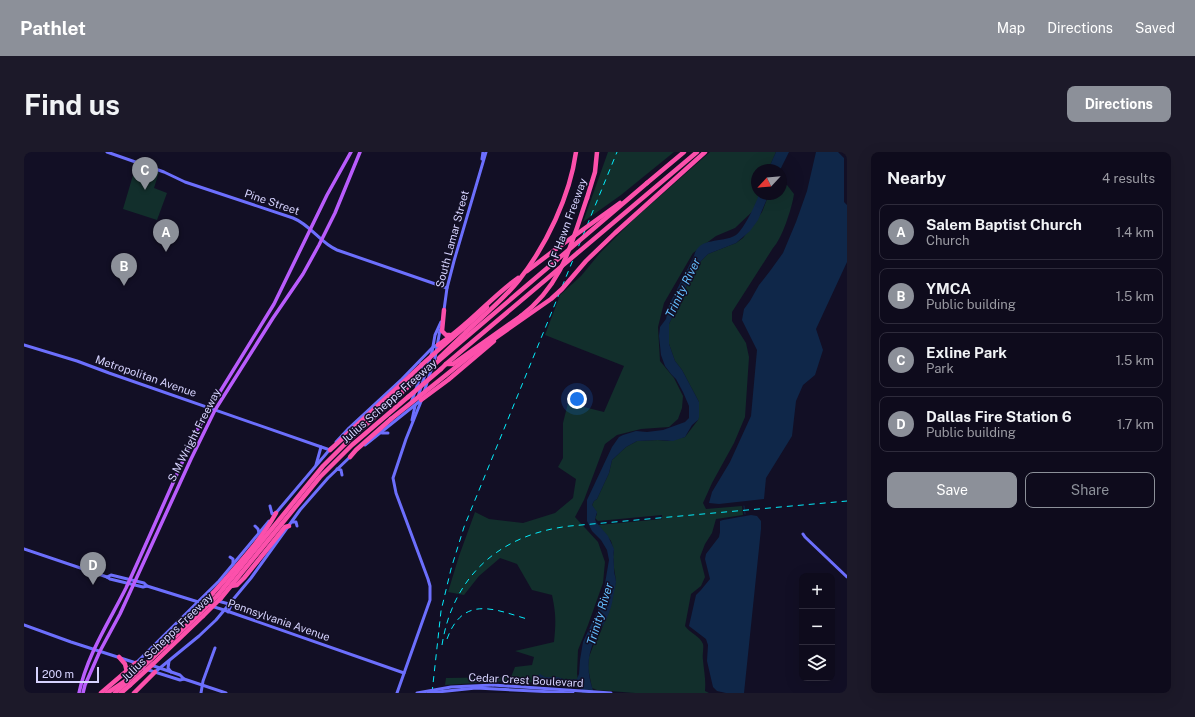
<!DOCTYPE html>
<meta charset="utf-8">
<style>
:root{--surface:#0e0b1c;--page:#1c1929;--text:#f1f3f6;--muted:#9b9ba3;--line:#2e2b3b;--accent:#8c9099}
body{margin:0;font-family:"Public Sans",sans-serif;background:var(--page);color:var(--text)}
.controls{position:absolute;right:12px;bottom:12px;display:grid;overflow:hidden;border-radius:8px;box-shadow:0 4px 16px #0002}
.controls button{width:36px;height:36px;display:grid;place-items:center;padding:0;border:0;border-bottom:1px solid var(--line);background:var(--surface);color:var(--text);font:20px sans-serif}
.compass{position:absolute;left:727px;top:12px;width:36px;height:36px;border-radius:50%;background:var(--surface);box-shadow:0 4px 16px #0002;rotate:244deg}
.scale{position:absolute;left:12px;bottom:10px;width:63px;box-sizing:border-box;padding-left:4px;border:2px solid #d6d3fe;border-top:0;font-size:11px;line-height:14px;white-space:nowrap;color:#d6d3fe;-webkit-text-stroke:3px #120f25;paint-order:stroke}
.you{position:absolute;left:553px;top:247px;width:14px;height:14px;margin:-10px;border:3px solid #fff;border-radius:50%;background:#1a73e8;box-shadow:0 0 0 6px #1a73e833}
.badge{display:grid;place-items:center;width:26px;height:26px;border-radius:50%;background:var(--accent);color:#fff;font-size:13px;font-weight:700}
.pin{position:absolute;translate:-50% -33px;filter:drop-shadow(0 1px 2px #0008)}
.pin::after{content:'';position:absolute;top:21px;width:14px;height:12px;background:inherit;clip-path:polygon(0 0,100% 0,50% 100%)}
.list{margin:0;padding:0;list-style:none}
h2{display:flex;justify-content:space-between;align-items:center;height:52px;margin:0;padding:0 16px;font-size:17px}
h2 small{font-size:13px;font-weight:400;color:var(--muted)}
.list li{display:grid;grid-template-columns:26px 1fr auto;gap:12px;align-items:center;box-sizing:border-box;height:56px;margin:0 8px 8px;padding:0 8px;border:1px solid var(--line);border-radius:8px}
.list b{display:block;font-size:15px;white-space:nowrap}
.list p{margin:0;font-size:13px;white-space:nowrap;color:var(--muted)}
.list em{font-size:13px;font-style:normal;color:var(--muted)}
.actions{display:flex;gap:8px;padding:12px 16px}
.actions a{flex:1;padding:9px 0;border:1px solid var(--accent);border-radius:8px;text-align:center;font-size:14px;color:var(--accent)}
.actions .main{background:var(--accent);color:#fff}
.icon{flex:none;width:22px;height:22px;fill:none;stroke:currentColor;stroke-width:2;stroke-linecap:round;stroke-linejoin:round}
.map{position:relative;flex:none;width:823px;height:541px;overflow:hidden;border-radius:8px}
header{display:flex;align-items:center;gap:24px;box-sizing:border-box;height:56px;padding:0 20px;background:var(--accent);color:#fff}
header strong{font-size:19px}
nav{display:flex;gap:22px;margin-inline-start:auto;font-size:14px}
.intro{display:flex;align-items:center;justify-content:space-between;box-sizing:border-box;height:96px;padding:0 24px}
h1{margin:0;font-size:28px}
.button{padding:10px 18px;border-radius:8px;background:var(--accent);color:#fff;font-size:14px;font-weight:700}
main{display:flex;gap:24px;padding:0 24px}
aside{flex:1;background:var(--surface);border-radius:8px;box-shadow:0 4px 16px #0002}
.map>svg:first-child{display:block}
.green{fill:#122f2c}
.water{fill:#0f2749}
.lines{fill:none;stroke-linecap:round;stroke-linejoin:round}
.stream{stroke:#0f2749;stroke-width:1}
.secondary{stroke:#6c6ffd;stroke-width:3}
.primary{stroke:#b95cfc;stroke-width:3.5}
.highway{stroke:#fc50ab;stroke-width:4.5}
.rail{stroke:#04ecfa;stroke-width:1;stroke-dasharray:6 5;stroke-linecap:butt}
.secondary-bridge{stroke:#6c6ffd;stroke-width:3}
.highway-bridge{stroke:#fc50ab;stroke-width:4.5}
.labels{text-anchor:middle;stroke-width:3;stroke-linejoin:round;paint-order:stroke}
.street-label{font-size:11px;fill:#d6d3fe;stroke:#120f25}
.water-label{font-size:12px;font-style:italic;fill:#63bdfd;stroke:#120f25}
</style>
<header>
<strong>Pathlet</strong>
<nav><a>Map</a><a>Directions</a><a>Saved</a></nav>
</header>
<div class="intro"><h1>Find us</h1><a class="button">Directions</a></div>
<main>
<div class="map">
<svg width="823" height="541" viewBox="0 0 823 541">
<rect width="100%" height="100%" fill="#120f25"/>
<g class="green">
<path d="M584 0H650L597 43 559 70Z"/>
<path d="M686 0H752L744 18H733V42H739L730 58 711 76 692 84 669 101 640 151 634 175 636 209 650 226 659 244 658 256 654 267 645 275 617 277 593 283 581 292 560 348 551 365 574 390 581 410 579 431 564 473 554 498 553 522 556 536 517 531 484 529 421 533 422 526 487 525 491 515 508 513 510 505 491 499 530 490C532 470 532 462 528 443L508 438 493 412 476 406 455 424 440 443 424 440 435 404 451 360 465 367 499 371 531 361 549 346 552 327 534 315 539 306V271L544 251 580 260 600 214 521 183 536 143 557 124 576 101 610 67Z"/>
<path d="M112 13 135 20 130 36 143 41 133 68 99 57Z"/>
<path d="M757 32 763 33 770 42C768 56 758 87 749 96L708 160V169L722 191 725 205 721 265 710 291 688 331 679 351 682 357 718 354 719 363 692 367 688 381 681 392 676 405 681 425 677 434 667 442 661 474C666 481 676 484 679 492 680 496 678 503 679 508 680 520 682 527 681 539L685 541H611L573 538 568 536 564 516 565 505 571 489 577 479 587 451 592 429 590 416V411L589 405 590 399 587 389 574 373 638 367V363L574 369 571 366 573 362 568 353 570 349 573 347 585 321 588 308 602 295 613 289 634 288 644 289 661 285 674 268 675 250 658 218 651 209 645 192V172L669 120 676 110 684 102 712 91 719 86 738 60 745 42H757Z"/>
</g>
<g class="water">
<path d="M752 0H765L756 18H744Z"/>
<path d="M792 0H814L820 6V50L823 53V110L792 177 799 198 791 223 779 233 772 249 768 284 742 326 740 347 695 352 685 351 688 340 706 310 727 264 733 198 718 168 720 157 726 149 735 133 746 119 759 101 772 70 783 39Z"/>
<path d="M735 42H745L734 68 726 79 712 91 684 102 676 110 669 120 645 172V192L651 209 658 218 675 250V265L674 268 668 273 661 285 649 289 634 288 613 289 602 295 588 308 585 321 573 347 570 349 568 353 573 360 571 367 572 370 584 384 590 397C589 404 590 410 590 418 590 422 592 426 592 430 591 437 589 444 588 451 585 464 578 476 571 487 562 505 563 523 570 541H558L557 532 552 530 539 532 511 528 510 526 516 522 521 525H534L542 528 553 527 555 522 556 508 559 490 578 449 585 408 583 398 577 388 568 379 563 369V348L588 295 595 285 599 283 612 279 623 280 639 278 661 270 665 266V254L659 240 652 227 647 222 641 214 637 203 635 184 636 175 642 167 645 153 670 104C675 84 697 92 712 83 720 77 732 52 735 42Z"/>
<path d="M727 363 733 364 737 369V377L720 541H702L693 539 689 535 683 509 684 493 682 487 665 474 672 443 677 438 686 427 681 407 682 402 695 385 696 380V369L699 368Z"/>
</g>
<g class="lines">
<path class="stream" d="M720 354 721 362"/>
<g class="secondary">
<path d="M83 0 140 20 161 30 269 66C287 73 296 91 313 98L423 136"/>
<path d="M458 7 459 0"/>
<path d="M420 158 423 136 430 109 462 0"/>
<path d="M0 193 53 209 85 221 306 298"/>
<path d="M400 240 411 206 416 178"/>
<path d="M394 245 408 200 411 183 417 170"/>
<path d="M387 251 399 217 397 212"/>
<path d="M388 268 391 254"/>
<path d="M358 281H364"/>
<path d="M312 290 325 276 378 227 409 195 414 193"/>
<path d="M341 293 396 249"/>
<path d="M292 313 297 295"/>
<path d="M313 317 317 318 318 323"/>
<path d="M246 354 248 362 252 361"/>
<path d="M251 362 307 296"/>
<path d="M268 370H272L273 374"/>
<path d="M231 374 234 377 235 381"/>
<path d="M779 382 781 385 823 425"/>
<path d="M0 397 83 425 86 427 119 435 123 434"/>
<path d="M206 405 209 407V412"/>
<path d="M83 425 87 423 120 431 123 434 200 458 380 521"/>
<path d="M194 449 205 452"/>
<path d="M204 460 209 449"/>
<path d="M0 473 47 490 109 510 112 511 115 515 156 528 160 527 202 541"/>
<path d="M145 509 144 516 147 520"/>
<path d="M112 511 195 429 245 369"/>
<path d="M127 513 156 523 160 527"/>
<path d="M131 520 175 484 192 468 227 426 276 358 304 326 327 304"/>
<path d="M469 533 587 541"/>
<path d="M177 541 179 529 191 496"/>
<path d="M373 541 406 448V434L404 427 372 341 369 326 382 287 398 247"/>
</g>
<g class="primary">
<path d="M55 541C63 503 85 470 102 436 126 384 148 332 172 280L186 256 250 152 303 43 327 0"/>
<path d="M59 541 61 533 76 499 96 462 167 307 191 258 249 166 279 122 295 93 311 61 336 0"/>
</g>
<g class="highway">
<path d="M623 31 660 0"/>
<path d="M563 46 571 20 573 0"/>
<path d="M503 119 532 97"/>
<path d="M420 158 418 179 422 183H426"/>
<path d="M442 180C460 163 480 147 495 128 522 94 546 44 552 0"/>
<path d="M414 193C443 175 466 146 494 126"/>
<path d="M417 217 422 212H429L497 164"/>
<path d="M397 248 424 228 470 189"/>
<path d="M306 298 386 224"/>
<path d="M326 305 332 298 367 267"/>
<path d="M207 434 213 433 220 426 261 375 265 374"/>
<path d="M189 441C210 417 236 390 252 361"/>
<path d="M193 444 299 314 326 287 385 234"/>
<path d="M197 446 296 325 328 293 384 245"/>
<path d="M141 494 174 463"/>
<path d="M95 505 101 512 103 520"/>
<path d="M129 512 179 464"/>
<path d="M77 541 112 511"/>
<path d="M83 541 104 527"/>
<path d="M97 541 106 533"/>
<path d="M110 541 131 520"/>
</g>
<g class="rail">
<path d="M423 487C439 443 470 457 503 467"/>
<path d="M418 493C429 423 477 382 546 374L823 349"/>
<path d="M408 541 417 459 427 417 440 375 593 0"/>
</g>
<g class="secondary-bridge">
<path d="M393 541 427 535 469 533"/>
<path d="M404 541 452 536 549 541"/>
</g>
<g class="highway-bridge">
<path d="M532 97 596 51"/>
<path d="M497 164C539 132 547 92 563 46"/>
<path d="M415 206 442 180"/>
<path d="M422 212 673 0"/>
<path d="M386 224C410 200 438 179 463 155"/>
<path d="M385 234 623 31"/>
<path d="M384 245 417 217"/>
<path d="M367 267 447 203 527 147 538 137 562 109 591 81 681 0"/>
<path d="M170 461 189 441"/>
<path d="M174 463 193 444"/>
<path d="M179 464 197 446"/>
<path d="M106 533 129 512"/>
<path d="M91 541 141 494"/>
</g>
</g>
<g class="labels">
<g class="street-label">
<text transform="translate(248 50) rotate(19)" y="4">Pine Street</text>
<text transform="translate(543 71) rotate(-70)" y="4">C F Hawn Freeway</text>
<text transform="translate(428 87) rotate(-75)" y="4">South Lamar Street</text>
<text transform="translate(122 224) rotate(19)" y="4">Metropolitan Avenue</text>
<text transform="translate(365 249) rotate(-41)" y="4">Julius Schepps Freeway</text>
<text transform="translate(170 283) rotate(-63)" y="4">S M Wright Freeway</text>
<text transform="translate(255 468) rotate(19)" y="4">Pennsylvania Avenue</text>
<text transform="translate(143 485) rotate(-44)" y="4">Julius Schepps Freeway</text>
<text transform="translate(502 528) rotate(3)" y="4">Cedar Crest Boulevard</text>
</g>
<g class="water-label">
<text transform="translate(659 136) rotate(-64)" y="4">Trinity River</text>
<text transform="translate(576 462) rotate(-73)" y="4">Trinity River</text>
</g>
</g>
</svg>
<div class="controls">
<button>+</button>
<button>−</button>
<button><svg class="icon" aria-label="layers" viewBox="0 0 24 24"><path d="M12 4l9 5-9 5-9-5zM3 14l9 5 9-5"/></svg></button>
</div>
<svg class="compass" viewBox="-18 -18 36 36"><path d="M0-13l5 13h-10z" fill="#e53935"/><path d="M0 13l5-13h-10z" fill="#9b9ba3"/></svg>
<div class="scale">200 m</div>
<div class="you"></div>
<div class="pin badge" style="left:142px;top:100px">A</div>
<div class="pin badge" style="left:100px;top:134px">B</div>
<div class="pin badge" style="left:121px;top:38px">C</div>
<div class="pin badge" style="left:69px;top:433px">D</div>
</div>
<aside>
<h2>Nearby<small>4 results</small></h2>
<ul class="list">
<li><span class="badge">A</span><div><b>Salem Baptist Church</b><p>Church</p></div><em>1.4 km</em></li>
<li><span class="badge">B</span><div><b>YMCA</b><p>Public building</p></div><em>1.5 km</em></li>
<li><span class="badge">C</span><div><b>Exline Park</b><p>Park</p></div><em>1.5 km</em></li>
<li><span class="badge">D</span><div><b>Dallas Fire Station 6</b><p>Public building</p></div><em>1.7 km</em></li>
</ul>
<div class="actions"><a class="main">Save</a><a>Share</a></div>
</aside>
</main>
